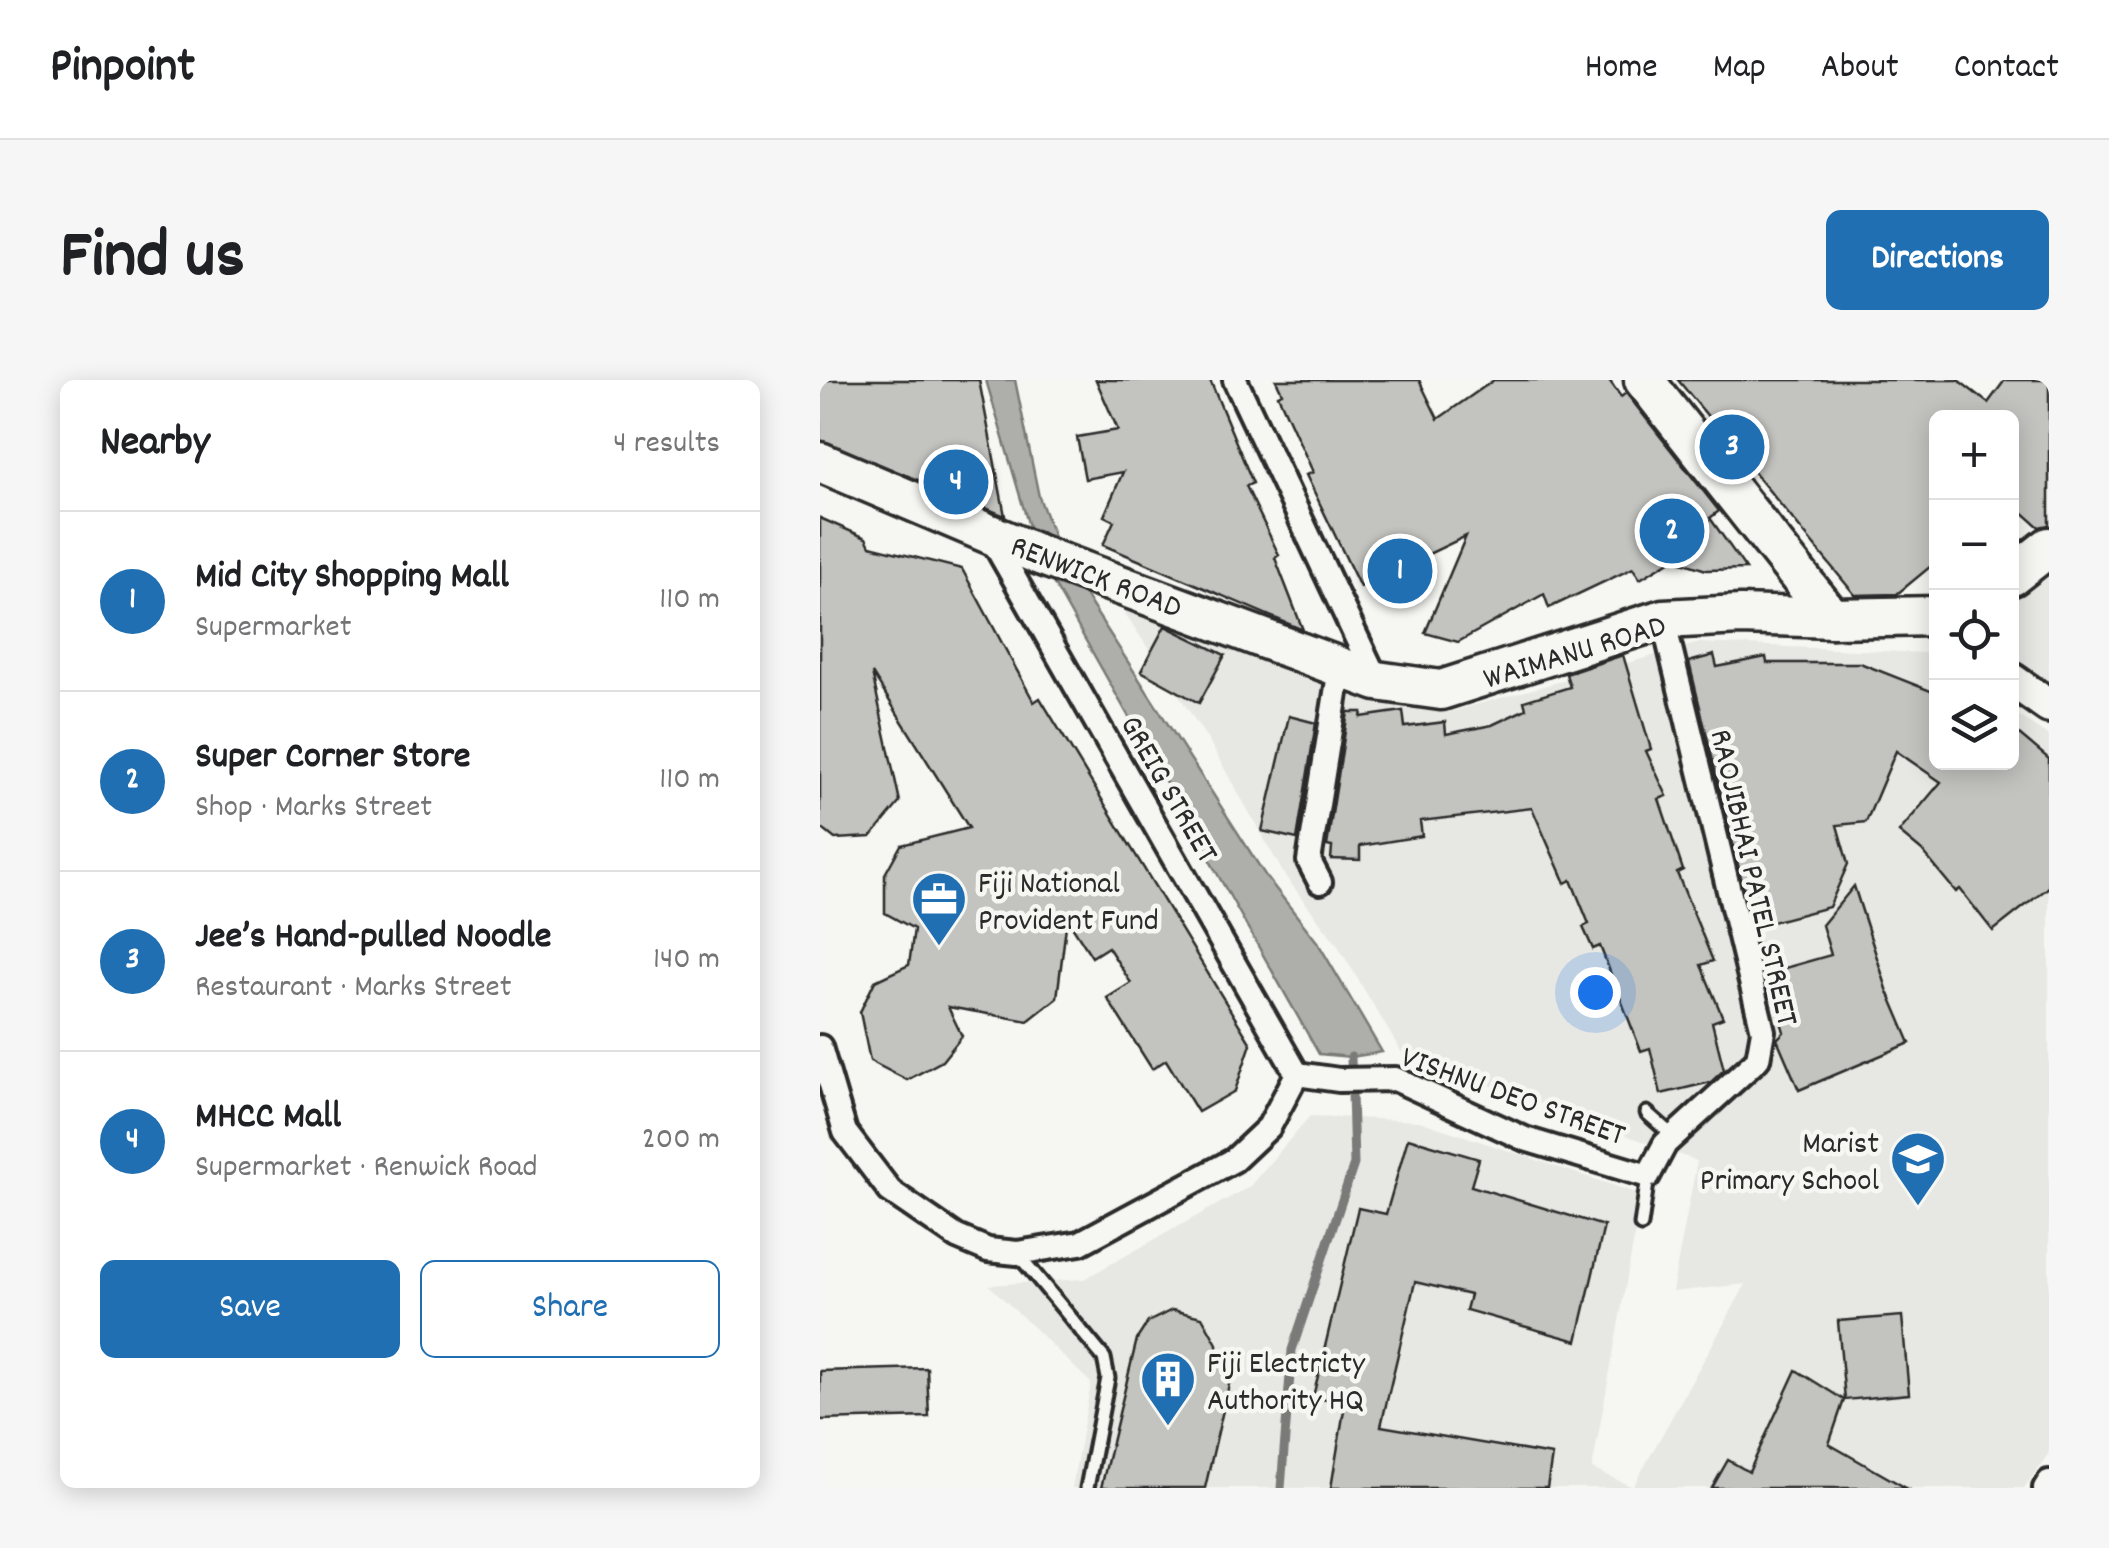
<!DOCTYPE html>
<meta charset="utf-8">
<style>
:root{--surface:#fff;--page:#f6f6f6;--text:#202124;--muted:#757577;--line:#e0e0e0;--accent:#1f6fb2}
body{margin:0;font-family:Dekko,sans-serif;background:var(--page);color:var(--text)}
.controls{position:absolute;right:30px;top:30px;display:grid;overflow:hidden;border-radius:15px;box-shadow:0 5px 25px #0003}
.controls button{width:90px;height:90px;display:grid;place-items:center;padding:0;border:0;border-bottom:2px solid var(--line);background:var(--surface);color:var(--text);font:50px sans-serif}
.you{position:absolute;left:775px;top:612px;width:35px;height:35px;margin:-25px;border:8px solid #fff;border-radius:50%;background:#1a73e8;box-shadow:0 0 0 15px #1a73e833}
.badge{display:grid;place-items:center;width:65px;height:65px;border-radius:50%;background:var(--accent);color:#fff;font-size:32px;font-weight:700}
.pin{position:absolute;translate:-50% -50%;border:5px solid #fff;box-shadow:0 2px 10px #0006}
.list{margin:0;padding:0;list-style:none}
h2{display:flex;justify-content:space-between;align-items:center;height:130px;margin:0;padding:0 40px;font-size:42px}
h2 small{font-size:32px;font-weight:400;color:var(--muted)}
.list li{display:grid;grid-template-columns:65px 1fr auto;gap:30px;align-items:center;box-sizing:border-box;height:180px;padding:0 40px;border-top:2px solid var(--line)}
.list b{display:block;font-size:38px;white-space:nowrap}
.list p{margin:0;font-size:32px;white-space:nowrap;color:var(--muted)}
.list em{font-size:32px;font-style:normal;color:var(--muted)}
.actions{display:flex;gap:20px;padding:30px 40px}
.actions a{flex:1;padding:22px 0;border:2px solid var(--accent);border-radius:15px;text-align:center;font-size:35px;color:var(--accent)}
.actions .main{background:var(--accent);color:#fff}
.icon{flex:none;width:55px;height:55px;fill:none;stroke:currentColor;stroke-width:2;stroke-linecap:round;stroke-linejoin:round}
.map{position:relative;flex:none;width:1229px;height:1108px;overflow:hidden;border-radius:15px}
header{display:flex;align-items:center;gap:60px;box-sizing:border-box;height:140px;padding:0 50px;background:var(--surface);border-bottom:2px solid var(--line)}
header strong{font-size:48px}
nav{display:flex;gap:55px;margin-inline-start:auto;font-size:35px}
.intro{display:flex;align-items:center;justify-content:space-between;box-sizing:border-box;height:240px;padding:0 60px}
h1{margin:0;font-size:70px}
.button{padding:25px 45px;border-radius:15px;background:var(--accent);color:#fff;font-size:35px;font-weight:700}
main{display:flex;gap:60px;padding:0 60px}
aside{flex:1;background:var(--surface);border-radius:15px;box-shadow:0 5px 25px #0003}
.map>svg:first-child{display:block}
.built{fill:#e7e7e3}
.water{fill:#aeaeab;stroke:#7a7a78;stroke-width:2.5}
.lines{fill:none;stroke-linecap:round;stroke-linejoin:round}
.stream{stroke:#7a7a78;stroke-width:9}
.building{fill:#c3c3c0;stroke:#2b2b2b;stroke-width:2.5}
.lane-casing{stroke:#2b2b2b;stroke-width:19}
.street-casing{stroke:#2b2b2b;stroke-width:30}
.secondary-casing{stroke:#2b2b2b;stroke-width:40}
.primary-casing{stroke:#2b2b2b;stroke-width:45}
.lane{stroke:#f6f6f2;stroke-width:11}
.street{stroke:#f6f6f2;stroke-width:22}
.secondary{stroke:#f6f6f2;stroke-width:32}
.primary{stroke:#f6f6f2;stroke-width:38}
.labels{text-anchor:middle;stroke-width:9;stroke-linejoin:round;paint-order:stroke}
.street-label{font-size:32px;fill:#2b2b2b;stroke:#f6f6f2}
.poi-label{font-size:32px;fill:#2b2b2b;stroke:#f6f6f2;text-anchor:start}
</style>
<header>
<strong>Pinpoint</strong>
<nav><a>Home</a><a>Map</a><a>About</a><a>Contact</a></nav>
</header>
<div class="intro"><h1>Find us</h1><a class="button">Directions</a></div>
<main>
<aside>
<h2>Nearby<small>4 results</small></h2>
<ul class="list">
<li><span class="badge">1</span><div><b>Mid City Shopping Mall</b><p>Supermarket</p></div><em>110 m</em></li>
<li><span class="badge">2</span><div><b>Super Corner Store</b><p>Shop · Marks Street</p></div><em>110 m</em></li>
<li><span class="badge">3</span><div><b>Jee’s Hand-pulled Noodle</b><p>Restaurant · Marks Street</p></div><em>140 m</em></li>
<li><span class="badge">4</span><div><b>MHCC Mall</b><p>Supermarket · Renwick Road</p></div><em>200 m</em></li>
</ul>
<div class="actions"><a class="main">Save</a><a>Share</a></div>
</aside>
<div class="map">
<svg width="1229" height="1108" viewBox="0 0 1229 1108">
<rect width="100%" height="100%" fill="#f6f6f2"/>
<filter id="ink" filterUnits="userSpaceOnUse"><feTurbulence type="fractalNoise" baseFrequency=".01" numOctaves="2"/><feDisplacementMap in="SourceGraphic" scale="20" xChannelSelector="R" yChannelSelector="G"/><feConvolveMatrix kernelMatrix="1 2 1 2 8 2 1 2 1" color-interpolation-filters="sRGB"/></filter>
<g filter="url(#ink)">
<g class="built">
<path d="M1229 177V318L1192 291V202Z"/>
<path d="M303 230 554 319 630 332 880 263 1104 273 1116 281V382H1192V331L1229 356V1073L1204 1108H252L271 1003 169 905 264 899 429 807 490 736 599 741 822 815 772 1089 813 1107 926 904 852 912 877 781 582 673 517 564 465 496 390 363Z"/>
</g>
<path class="water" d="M166 0H195L219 117 243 181 445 495 498 563 562 672 531 677 499 674 217 174Z"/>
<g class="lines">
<path class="stream" d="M461 1108 472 970 534 784 531 677"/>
</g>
<g class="building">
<path d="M0 0H159L185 136 0 60Z"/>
<path d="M276 0H390L433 103 426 106 459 175 455 178 483 250 283 165 294 141 284 136 303 92 265 99 257 57 298 50Z"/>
<path d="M456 0H599L618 39 674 0H789L801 17 806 13 899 131 890 138 926 189 886 190 853 179 820 199 813 188 729 228 724 214 638 262 605 253 646 156 540 207 486 95 493 92 458 15 462 13Z"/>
<path d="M858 0H1138L1168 23 1185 0H1229V145L1219 147 1192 123V38H1116V182L1077 214 1035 215Z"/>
<path d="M0 138 46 158 50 166 142 189 214 322 220 318 431 664 415 711 378 732 346 680 332 689 287 618 311 603 288 567 272 577 247 538 237 618 208 641 128 627 142 656 122 681 87 700 50 681 40 632 55 601 89 585 94 549 65 533V494L81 465 149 448 52 293 80 422 51 457 15 459 0 447Z"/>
<path d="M345 246 405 275 379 323 321 291Z"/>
<path d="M803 275 831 369 826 371 847 416 839 419 863 490 857 493 893 581 881 585 903 638 892 642 904 690 891 702 841 714 830 668 821 671 780 566 773 569 763 547 769 544 751 500 745 503 712 428 600 441 602 456 540 466V480L511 479 512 467 507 466 528 332H542L541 337 583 331 585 347 625 342 626 354 672 345 706 329 704 321 750 307 746 294Z"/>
<path d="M894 275 897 287 946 277 947 283H1040L1116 313V382H1192V348L1229 379V507L1173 551 1140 509 1136 512 1102 471 1079 452 1121 402 1076 371 1046 442 1017 445 1028 484 1009 527 933 547 869 282Z"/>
<path d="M469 336 496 343 477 459 442 451Z"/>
<path d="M1034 506 1067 609 1090 663 979 710 957 659 964 652 947 593 1011 575 1002 545Z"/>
<path d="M588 758 659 779 651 806 784 846 757 961 646 930 650 915 595 902 561 1046 732 1075 727 1108H511L525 1024 493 1017 538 828 566 834Z"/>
<path d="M352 930 382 937 397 964V983L413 987 385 1108H281L317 959 328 942Z"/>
<path d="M1082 936 1089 1014 1025 1020 1018 941Z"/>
<path d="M107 988 109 1037 0 1040V991Z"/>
<path d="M976 990 1024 1020 1009 1064 1086 1108H892L908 1080 929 1092Z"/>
</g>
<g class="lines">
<g class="lane-casing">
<g id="lane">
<path d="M827 733 853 756"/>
<path d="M821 845 828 796"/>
<path d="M197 873 284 978 288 998 267 1108"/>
</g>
</g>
<g class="street-casing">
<g id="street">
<path d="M415 0 557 301"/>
<path d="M169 154 477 694"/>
<path d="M500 502 489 481 520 288"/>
<path d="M0 667 25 752 70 811 137 857 168 870 197 873 260 863 414 780 449 747 477 694"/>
<path d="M477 694 519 700 575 699 705 759 828 796 845 764 938 679 943 651 843 239"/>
<path d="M1225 1108 1229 1102"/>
</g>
</g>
<g class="secondary-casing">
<path id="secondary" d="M1192 300 1229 326"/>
</g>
<g class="primary-casing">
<g id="primary">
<path d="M824 0 1012 238 1116 236"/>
<path d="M0 82 217 174 557 301 621 310 843 239 921 235 1012 238"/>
<path d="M1192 196 1229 167"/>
</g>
</g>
<use href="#lane" class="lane"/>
<use href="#street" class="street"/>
<use href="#secondary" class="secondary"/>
<use href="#primary" class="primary"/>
</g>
</g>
<defs>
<g id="office-pin" transform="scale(2.875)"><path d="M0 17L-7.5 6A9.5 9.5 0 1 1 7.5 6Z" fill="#1f6fb2" stroke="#f6f6f2"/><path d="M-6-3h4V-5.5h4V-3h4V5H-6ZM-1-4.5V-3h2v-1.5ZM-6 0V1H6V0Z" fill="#fff"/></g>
<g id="school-pin" transform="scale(2.875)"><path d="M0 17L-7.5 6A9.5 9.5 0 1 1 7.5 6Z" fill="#1f6fb2" stroke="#f6f6f2"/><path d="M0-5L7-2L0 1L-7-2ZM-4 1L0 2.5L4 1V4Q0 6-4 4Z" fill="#fff"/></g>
<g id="building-pin" transform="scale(2.875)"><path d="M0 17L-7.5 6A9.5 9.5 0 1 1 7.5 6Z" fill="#1f6fb2" stroke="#f6f6f2"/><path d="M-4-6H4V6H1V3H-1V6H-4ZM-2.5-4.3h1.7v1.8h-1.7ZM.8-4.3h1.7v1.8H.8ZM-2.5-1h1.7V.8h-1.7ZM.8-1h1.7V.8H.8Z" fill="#fff"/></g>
</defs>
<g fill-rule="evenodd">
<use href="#office-pin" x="119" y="519"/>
<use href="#school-pin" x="1098" y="779"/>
<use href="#building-pin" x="348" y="999"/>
</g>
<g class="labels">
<g class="street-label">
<text transform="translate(277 195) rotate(21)" y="11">RENWICK ROAD</text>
<text transform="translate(754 270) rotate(-17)" y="11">WAIMANU ROAD</text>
<text transform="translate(351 408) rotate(60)" y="11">GREIG STREET</text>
<text transform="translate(936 497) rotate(77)" y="11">RAOJIBHAI PATEL STREET</text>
<text transform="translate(694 714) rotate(20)" y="11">VISHNU DEO STREET</text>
</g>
<g class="poi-label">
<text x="158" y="512">Fiji National<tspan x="158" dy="37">Provident Fund</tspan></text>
<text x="1059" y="772" text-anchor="end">Marist<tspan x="1059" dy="37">Primary School</tspan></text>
<text x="387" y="992">Fiji Electricty<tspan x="387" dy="37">Authority HQ</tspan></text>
</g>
</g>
</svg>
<div class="controls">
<button>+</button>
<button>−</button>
<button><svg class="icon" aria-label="locate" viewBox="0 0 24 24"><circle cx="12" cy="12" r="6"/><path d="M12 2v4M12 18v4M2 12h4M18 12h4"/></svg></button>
<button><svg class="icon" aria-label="layers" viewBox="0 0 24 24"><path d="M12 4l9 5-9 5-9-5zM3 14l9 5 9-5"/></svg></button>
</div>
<div class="you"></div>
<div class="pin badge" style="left:580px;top:191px">1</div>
<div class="pin badge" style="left:852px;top:151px">2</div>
<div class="pin badge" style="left:912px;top:67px">3</div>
<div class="pin badge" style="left:136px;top:102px">4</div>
</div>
</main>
